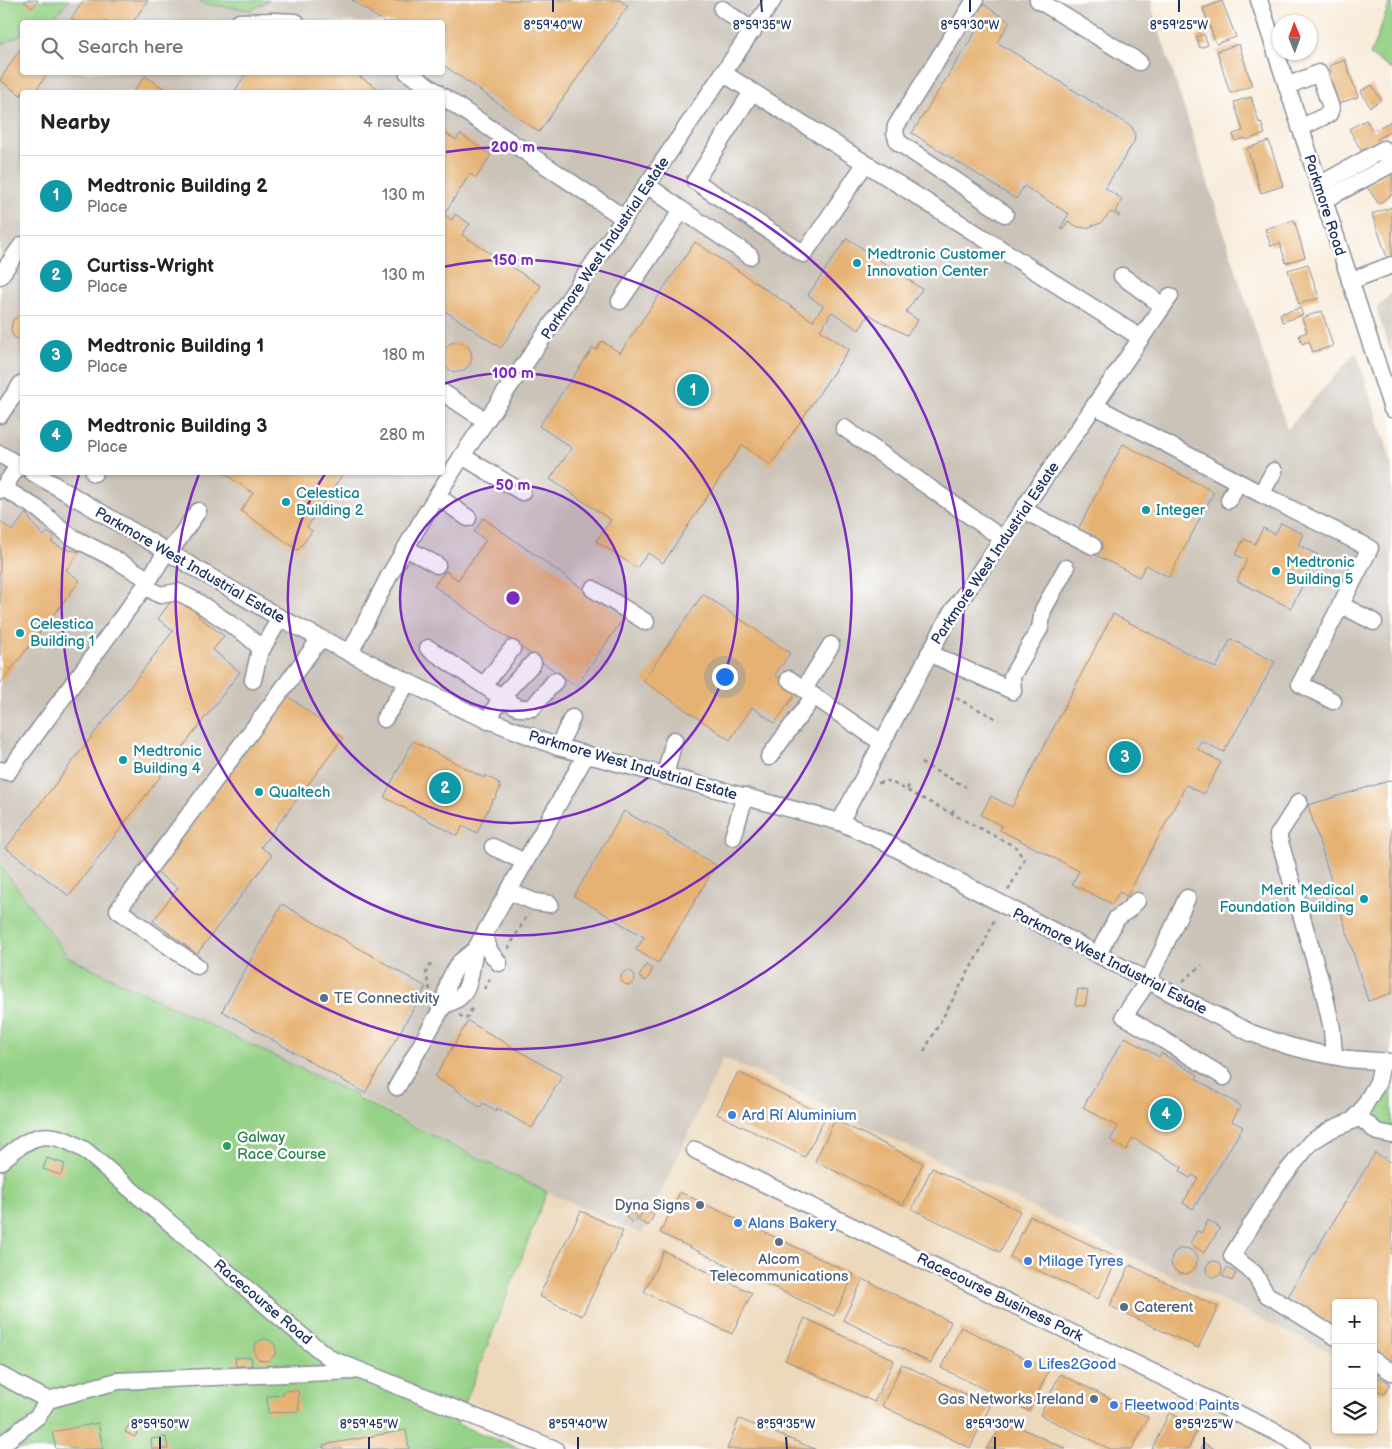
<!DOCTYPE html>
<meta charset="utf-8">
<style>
:root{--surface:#fff;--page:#f2f2f2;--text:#222;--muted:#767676;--line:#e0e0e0;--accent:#c8321e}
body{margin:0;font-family:"Balsamiq Sans",sans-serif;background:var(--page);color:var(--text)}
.controls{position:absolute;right:15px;bottom:15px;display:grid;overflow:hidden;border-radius:5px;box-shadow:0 1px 4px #0004}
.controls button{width:45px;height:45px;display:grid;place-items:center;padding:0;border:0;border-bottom:1px solid var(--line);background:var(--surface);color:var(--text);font:25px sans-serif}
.compass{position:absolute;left:1272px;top:15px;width:45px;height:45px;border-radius:50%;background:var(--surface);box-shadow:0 1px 4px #0004;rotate:359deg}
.you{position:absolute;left:724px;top:676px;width:18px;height:18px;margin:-12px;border:4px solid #fff;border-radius:50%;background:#1a73e8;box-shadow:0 0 0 8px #1a73e833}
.badge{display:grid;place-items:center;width:32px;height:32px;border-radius:50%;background:var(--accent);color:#fff;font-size:16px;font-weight:700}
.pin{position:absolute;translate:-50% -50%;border:2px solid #fff;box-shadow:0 1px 5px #0006}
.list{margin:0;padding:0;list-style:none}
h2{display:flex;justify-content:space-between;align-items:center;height:65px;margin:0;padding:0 20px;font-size:21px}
h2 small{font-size:16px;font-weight:400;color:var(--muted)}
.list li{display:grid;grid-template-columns:32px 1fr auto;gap:15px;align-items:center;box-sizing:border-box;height:80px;padding:0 20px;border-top:1px solid var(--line)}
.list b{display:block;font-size:19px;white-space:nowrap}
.list p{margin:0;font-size:16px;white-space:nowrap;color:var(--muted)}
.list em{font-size:16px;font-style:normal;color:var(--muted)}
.icon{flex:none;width:28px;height:28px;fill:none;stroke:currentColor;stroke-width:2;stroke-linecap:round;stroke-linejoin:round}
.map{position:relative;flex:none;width:1392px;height:1449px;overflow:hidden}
.search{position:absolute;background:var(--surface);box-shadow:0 1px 4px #0004;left:20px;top:20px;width:425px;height:55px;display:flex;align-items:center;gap:12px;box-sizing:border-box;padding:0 18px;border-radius:5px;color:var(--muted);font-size:19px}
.panel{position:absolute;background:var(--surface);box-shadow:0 1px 4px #0004;left:20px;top:90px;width:425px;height:385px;border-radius:5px}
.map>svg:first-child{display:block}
.built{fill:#ecd8ba}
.industrial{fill:#cbc3b8;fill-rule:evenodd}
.green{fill:#96d287;stroke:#588072}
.building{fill:#e6b273}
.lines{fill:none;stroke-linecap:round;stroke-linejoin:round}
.minor-casing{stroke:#8a8e9c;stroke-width:19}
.path{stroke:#8a8e9c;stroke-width:2.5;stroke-dasharray:4 4;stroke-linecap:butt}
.minor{stroke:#fff;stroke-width:16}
.ticks{fill:none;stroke:#1b2f5e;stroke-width:2}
.ring{fill:none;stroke:#7b2cbf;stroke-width:2.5}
.culture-dot{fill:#0f9aa8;stroke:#fff;stroke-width:2}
.service-dot{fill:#5c6f8a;stroke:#fff;stroke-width:2}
.shop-dot{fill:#3f7fe0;stroke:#fff;stroke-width:2}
.leisure-dot{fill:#2e9e5b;stroke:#fff;stroke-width:2}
.labels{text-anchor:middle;stroke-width:5;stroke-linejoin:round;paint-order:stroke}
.street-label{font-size:15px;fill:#1b2f5e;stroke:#fff}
.culture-label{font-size:15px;fill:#0d838f;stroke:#fff;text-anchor:start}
.service-label{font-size:15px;fill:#4e5e75;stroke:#fff;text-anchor:start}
.shop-label{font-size:15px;fill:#366cbe;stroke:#fff;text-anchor:start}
.leisure-label{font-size:15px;fill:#27864d;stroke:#fff;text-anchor:start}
.ticks-label{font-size:12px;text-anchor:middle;fill:#1b2f5e;stroke:#fff;stroke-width:5;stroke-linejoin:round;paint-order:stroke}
.centre{fill:#7b2cbf;stroke:#fff;stroke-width:2.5}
.ring-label{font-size:15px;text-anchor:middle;font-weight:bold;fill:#7b2cbf;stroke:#fff;stroke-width:5;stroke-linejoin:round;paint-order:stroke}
</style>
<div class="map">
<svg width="1392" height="1449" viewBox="0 0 1392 1449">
<rect width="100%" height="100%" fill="#fff"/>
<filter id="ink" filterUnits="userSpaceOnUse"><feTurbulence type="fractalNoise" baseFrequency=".02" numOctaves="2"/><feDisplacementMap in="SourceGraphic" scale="10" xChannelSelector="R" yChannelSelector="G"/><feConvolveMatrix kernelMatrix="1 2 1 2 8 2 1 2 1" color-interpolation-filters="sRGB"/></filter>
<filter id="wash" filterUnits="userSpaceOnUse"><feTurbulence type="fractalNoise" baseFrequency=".0096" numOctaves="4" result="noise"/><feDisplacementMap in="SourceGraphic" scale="20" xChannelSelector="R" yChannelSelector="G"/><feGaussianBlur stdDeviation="1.12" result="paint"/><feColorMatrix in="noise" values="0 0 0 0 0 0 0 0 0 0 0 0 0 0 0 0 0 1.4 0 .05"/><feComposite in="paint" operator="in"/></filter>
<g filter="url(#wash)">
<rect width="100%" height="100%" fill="#f8ecdb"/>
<path class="built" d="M723 1058 771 1079 1224 1302 1336 1355V1430H1373V1373L1392 1382V1449H587L465 1400 547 1192 642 1234Z"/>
<g class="industrial">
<path d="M69 0H199L204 4 251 10 269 0H1154L1151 5 1287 429 1356 352 1392 463V1382L1373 1373V1303H1336V1355L1224 1302 771 1079 723 1058 642 1234 547 1192 355 1095 68 957 0 865V45L22 34V72H442V22H46L51 20ZM22 92H442V472H22Z"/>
<path d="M1392 293V357L1376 308Z"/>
</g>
<g class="green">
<path d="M0 0H69C49 22 53 22 22 22V34L0 45Z"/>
<path d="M199 0H269L251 10 204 4Z"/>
<path d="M1391 0H1392V70L1370 55Z"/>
<path d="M0 865 68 957 355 1095 361 1100 547 1192 457 1424 521 1449H0Z"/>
<path d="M1392 1087V1128L1380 1126 1373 1111C1376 1100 1383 1094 1392 1087Z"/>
</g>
<g id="blocks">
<g class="building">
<path d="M27 0H38L32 8 24 2Z"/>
<path d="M84 0H148L133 22H77L71 19Z"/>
<path d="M352 0H620L628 6 539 132 442 64V22H384Z"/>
<path d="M1222 1 1236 37 1216 44 1203 8Z"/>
<path d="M983 4 1010 22 997 42 1132 127 1135 135 1134 142 1105 188 1122 199 1115 212 1120 215 1119 217 1111 212 1101 223 1086 228 1078 227 1068 221 1062 230 1060 228 1069 214 1024 186 1016 199 912 133 976 31 969 27Z"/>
<path d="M1204 34 1208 45 1200 48 1196 37Z"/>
<path d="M1239 44 1252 86 1230 93 1217 51Z"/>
<path d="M22 46V72H48L35 92H22V96L0 80Z"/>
<path d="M1345 60 1358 97 1337 104 1325 74 1331 72 1329 66Z"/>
<path d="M247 72H353L383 92H234Z"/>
<path d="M145 76 166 90 164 92H133Z"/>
<path d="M1372 85 1381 100 1370 107 1361 91Z"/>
<path d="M1251 97 1259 123 1261 122 1265 134 1246 140 1245 138 1235 141 1233 134 1243 131 1234 102Z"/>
<path d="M1366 120 1373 131 1391 121 1392 131 1377 139 1382 148 1365 157 1349 129Z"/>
<path d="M442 131 456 140 460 134 491 155 476 178 470 174 444 214 452 220 455 214 470 224 462 235 541 286 501 348 442 309Z"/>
<path d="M1269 141 1283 186 1261 193 1247 148Z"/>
<path d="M1392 168V194L1379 204 1366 186Z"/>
<path d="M1392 207V259L1388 260 1372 214Z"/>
<path d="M1294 220 1305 257 1286 263 1280 243 1271 246 1265 229Z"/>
<path d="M847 238 922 289 906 312 918 320 907 335 883 323 869 314 859 330 832 312 820 330 849 349 771 465 742 445 663 563 648 553 637 568 596 541 611 520 550 479 572 448 539 426 593 348 596 350 602 341 620 353 695 242 813 321 823 306 808 295Z"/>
<path d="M1308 264 1319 298 1299 304 1288 270Z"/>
<path d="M1300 308 1303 315 1282 322 1280 314Z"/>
<path d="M1322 311 1333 346 1313 352 1309 341 1302 344 1299 335 1307 332 1302 318Z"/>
<path d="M22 314V341L15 338 12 334 11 329 13 320Z"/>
<circle cx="457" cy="357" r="15"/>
<path d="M1123 444 1214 492 1169 577 1146 565 1139 577 1094 554 1100 541 1078 529Z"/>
<path d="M222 472H344L307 527 312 531 298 550 241 511 253 493Z"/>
<path d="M26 513 35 527 44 536 48 532 55 538 51 542 65 549 80 552 66 570 79 580V582L0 684V521L12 531Z"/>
<path d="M483 518 624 618 576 686 434 586 445 571 458 580 486 540 474 532Z"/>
<path d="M1281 523 1303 534 1298 545 1318 555 1291 608 1237 581 1247 560 1236 555 1244 539 1255 544 1263 528 1275 534Z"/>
<path d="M703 594 790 653 775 675 798 690 775 723 752 707 730 740 643 681Z"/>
<path d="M174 597 188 608 191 604 201 612 198 616 224 636 213 650 240 672 69 896 6 848 173 631 158 619Z"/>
<path d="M1113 614 1216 668 1231 639 1275 662 1224 752 1201 741 1197 749 1221 762 1204 794 1186 785 1127 896 1119 892 1112 904 1072 884 1079 871 1000 830 1002 826 981 815 991 796 1012 807Z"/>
<path d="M288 696 343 738 261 847 272 855 197 954 153 921 178 888 156 872Z"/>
<path d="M413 741 484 778 485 775 499 783 500 789 494 800 493 799 477 833 463 825 458 836 384 797Z"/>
<path d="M1392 780V993L1368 1001 1308 805Z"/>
<path d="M624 811 645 823 646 821 668 834 667 836 716 865 658 963 636 950 644 937 574 896Z"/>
<path d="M282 904 426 987 365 1093 222 1011Z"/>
<path d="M646 965 653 969 646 981 639 977Z"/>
<circle cx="628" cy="978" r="7"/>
<path d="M1078 989 1088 991 1085 1006 1075 1005Z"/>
<path d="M468 1021 562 1076 532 1128 497 1108 496 1111 483 1103 480 1107 475 1104 453 1087 435 1077Z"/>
<path d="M1125 1037 1159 1057 1161 1053 1198 1075 1196 1079 1241 1106 1232 1121 1243 1127 1193 1209 1183 1203 1198 1178 1192 1175 1190 1178 1180 1172 1182 1167 1133 1138 1126 1150 1110 1140 1118 1127 1083 1107Z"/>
<path d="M738 1072 826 1116 805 1157 717 1114Z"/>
<path d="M835 1120 923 1163 903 1205 815 1161Z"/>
<path d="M1375 1153 1392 1163V1362L1373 1351V1303H1336V1328L1287 1298Z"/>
<path d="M47 1158 65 1164 61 1175 43 1169Z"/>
<path d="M932 1168 1020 1211 1000 1252 912 1209Z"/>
<path d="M680 1192 854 1275 834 1316 660 1233Z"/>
<path d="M644 1210 654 1215 648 1226 638 1220Z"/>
<path d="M581 1211 623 1231 582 1316 539 1296Z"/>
<path d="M630 1212 638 1217 633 1223 626 1217Z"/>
<path d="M1030 1216 1118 1258 1098 1299 1010 1257Z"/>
<path d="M1208 1220 1220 1228 1204 1253 1190 1243 1197 1231 1201 1233Z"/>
<circle cx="1184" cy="1261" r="13"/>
<path d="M664 1251 752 1293 732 1334 644 1292Z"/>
<circle cx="1214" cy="1269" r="8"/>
<path d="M1130 1265 1218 1307 1198 1348 1110 1306Z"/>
<path d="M1227 1268 1236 1273 1232 1281 1222 1276Z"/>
<path d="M863 1279 951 1322 931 1363 843 1320Z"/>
<path d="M805 1318 894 1360 874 1402 785 1360Z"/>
<path d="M961 1327 1049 1370 1029 1411 941 1368Z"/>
<circle cx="265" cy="1350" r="11"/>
<path d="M251 1357 252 1366H236L235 1358Z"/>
<path d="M902 1364 990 1406 970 1448 882 1406Z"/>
<path d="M1060 1374 1148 1417 1132 1449H1110L1040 1415Z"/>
<path d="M1373 1375 1390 1383 1385 1394 1373 1389Z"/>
<path d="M298 1390 299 1411 268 1413 267 1396 283 1395V1391Z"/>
<path d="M1169 1413 1199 1426 1188 1449H1152Z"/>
<path d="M131 1418 142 1423 139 1429 129 1425Z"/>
<path d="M739 1419 815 1449H727Z"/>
<path d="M1006 1421 1066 1449H986Z"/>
<path d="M98 1423 103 1449H56L52 1432Z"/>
<path d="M128 1426 138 1430 135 1437 125 1432Z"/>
<path d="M406 1430 409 1449H324L323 1445Z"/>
<path d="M166 1437 168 1449H152L151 1439Z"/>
<path d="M1203 1443 1215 1449H1201Z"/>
</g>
</g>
</g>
<g filter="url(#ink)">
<use href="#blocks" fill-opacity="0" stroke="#8a8e9c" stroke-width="1"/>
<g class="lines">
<g class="minor-casing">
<g id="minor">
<path d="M975 0 896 126 895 133 898 142 1005 214"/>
<path d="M1038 0 1139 62"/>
<path d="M1259 0 1392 409"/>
<path d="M722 9 753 31"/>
<path d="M239 22 273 21 296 22"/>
<path d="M407 72 437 92"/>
<path d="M723 73 1141 338"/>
<path d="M1287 86 1319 73 1331 108 1329 114 1300 128"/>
<path d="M752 92 695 181 804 254 865 164"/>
<path d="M442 96 624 218"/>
<path d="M1319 185 1384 149 1391 164"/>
<path d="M1324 200 1392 164"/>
<path d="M682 210 750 256"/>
<path d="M0 276 22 245"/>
<path d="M1122 276 1163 306"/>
<path d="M1350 281 1392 265"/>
<path d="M620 301 682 210 647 185"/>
<path d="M442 392 486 421"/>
<path d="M1095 406 1261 494 1370 548 1300 684 1333 701"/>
<path d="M0 415 22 383"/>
<path d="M844 428 1003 539"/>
<path d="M0 454 22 467"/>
<path d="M462 456 522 492"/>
<path d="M32 472 280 618 468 712 558 747 840 822 882 841 1173 994 1251 1033 1289 1046 1317 1053 1348 1059 1392 1062"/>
<path d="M94 473V472"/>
<path d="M3 488 38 509 70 536 111 557 148 579"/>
<path d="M0 490 3 488 19 465"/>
<path d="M1261 494 1274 471"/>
<path d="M437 496 468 518"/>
<path d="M1229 500 1238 482"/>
<path d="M1023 510 1093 546"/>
<path d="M406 548 437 565"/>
<path d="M145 586 160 595 178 592 196 601 245 634 262 649"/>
<path d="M593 589 646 622"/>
<path d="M1341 605 1374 622"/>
<path d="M428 648 501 697 488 721"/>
<path d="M350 653 389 576 428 510 462 456 773 0"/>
<path d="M929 653 1013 691 1012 676 1040 628 1043 610 1066 568"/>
<path d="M533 663 501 697 519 708H532L555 681"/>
<path d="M789 679 882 743"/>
<path d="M253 680 259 654 280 618"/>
<path d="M484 685 512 649"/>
<path d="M804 689 831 645"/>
<path d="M384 719 408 682"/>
<path d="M558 747 572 718"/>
<path d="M769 757 814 696"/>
<path d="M0 770 8 772 145 586 166 552 176 543 198 511"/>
<path d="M665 776 674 740"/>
<path d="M1299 802 1278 835 1324 993 1332 1029 1334 1056"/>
<path d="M840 822 950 615 1170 296"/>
<path d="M733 837 745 796"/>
<path d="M493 847 525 862"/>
<path d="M508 891 535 902 550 904"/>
<path d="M1187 898 1148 981 1124 1016 1224 1077"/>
<path d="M484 935 490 952 499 963"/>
<path d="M1098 954 1117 918 1128 910 1137 901"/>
<path d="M197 966 118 910 320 639"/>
<path d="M443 1006C449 1003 456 1001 461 996 471 987 471 964 475 950L586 755"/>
<path d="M397 1087 443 1006 449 981 454 971 460 962 475 950"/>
<path d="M1357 1115 1377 1132 1392 1135"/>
<path d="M695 1150 1288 1438 1302 1449"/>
<path d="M0 1162C33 1133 48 1127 86 1151L308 1341 331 1359 555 1449"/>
<path d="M1336 1337 1266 1294 1254 1273 1232 1256 1277 1184 1311 1142 1332 1129 1354 1120 1363 1108 1378 1082 1382 1062"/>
<path d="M1373 1360 1392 1372"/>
<path d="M0 1375 48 1400"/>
<path d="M0 1446 38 1416 48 1400 118 1381 353 1371"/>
</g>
</g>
<g class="path">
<path d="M956 698 999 720"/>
<path d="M921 763 966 787"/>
<path d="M878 783 889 781 1016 847 1024 860 1008 891"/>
<path d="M907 789 910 784"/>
<path d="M952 813 956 807"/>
<path d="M508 949 528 914"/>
<path d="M1183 981 1202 965"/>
<path d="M484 989 491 977"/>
<path d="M430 990 426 973 431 964"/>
<path d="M459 1015 466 1019 473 1007"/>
<path d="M924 1051 984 944 995 918"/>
</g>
<use href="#minor" class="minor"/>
</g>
</g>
<path class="ticks" d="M553 0V12M761 0 762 12M970 0V12M1179 0V12M160 1437V1449M369 1437V1449M578 1437V1449M786 1437 787 1449M995 1437V1449M1204 1437V1449"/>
<circle cx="513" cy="598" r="113" fill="#7b2cbf" fill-opacity=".12"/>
<g class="ring">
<circle cx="513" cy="598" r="113"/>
<path d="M443 384A225 225 0 1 1 325 474"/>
<path d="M443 267A338 338 0 1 1 199 474"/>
<path d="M446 152A451 451 0 1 1 79 474"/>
</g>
<g class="culture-dot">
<circle cx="857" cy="263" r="5"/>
<circle cx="286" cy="502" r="5"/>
<circle cx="1146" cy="510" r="5"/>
<circle cx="1276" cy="571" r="5"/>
<circle cx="20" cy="633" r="5"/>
<circle cx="123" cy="760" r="5"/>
<circle cx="259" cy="792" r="5"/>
<circle cx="1364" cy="899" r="5"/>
</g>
<g class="service-dot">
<circle cx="324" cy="998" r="5"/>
<circle cx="700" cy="1205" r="5"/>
<circle cx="779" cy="1242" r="5"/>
<circle cx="1124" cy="1307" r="5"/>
<circle cx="1094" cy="1399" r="5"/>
</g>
<g class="shop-dot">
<circle cx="732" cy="1115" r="5"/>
<circle cx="738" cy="1223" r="5"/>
<circle cx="1028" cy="1261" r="5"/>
<circle cx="1028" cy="1364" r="5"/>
<circle cx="1114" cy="1405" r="5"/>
</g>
<circle class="leisure-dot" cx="227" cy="1146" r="5"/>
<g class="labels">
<g class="street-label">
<text transform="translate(1325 205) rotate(72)" y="5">Parkmore Road</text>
<text transform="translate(605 248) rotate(-56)" y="5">Parkmore West Industrial Estate</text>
<text transform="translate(995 553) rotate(-56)" y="5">Parkmore West Industrial Estate</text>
<text transform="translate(190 565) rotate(30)" y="5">Parkmore West Industrial Estate</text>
<text transform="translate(633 765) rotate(16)" y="5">Parkmore West Industrial Estate</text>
<text transform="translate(1110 961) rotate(27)" y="5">Parkmore West Industrial Estate</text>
<text transform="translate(1000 1297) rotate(26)" y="5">Racecourse Business Park</text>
<text transform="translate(263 1302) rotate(40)" y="5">Racecourse Road</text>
</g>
<g class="culture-label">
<text x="867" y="259">Medtronic Customer<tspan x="867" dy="17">Innovation Center</tspan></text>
<text x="296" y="498">Celestica<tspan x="296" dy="17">Building 2</tspan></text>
<text x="1156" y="515">Integer</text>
<text x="1286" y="567">Medtronic<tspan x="1286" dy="17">Building 5</tspan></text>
<text x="30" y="629">Celestica<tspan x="30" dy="17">Building 1</tspan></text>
<text x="133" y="756">Medtronic<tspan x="133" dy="17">Building 4</tspan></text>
<text x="269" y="797">Qualtech</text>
<text x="1354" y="895" text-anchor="end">Merit Medical<tspan x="1354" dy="17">Foundation Building</tspan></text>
</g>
<g class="service-label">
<text x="334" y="1003">TE Connectivity</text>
<text x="690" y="1210" text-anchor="end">Dyna Signs</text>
<text x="779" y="1264" text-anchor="middle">Alcom<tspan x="779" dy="17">Telecommunications</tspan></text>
<text x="1134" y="1312">Caterent</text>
<text x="1084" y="1404" text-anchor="end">Gas Networks Ireland</text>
</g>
<g class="shop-label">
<text x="742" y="1120">Ard Rí Aluminium</text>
<text x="748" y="1228">Alans Bakery</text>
<text x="1038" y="1266">Milage Tyres</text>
<text x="1038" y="1369">Lifes2Good</text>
<text x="1124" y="1410">Fleetwood Paints</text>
</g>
<g class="leisure-label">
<text x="237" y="1142">Galway<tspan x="237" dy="17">Race Course</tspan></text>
</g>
</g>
<g class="ticks-label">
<text x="553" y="29">8°59'40"W</text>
<text x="762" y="29">8°59'35"W</text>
<text x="970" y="29">8°59'30"W</text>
<text x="1179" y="29">8°59'25"W</text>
<text x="160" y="1428">8°59'50"W</text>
<text x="369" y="1428">8°59'45"W</text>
<text x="578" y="1428">8°59'40"W</text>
<text x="786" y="1428">8°59'35"W</text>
<text x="995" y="1428">8°59'30"W</text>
<text x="1204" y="1428">8°59'25"W</text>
</g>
<circle cx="513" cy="598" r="8" class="centre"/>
<g class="ring-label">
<text x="513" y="152">200 m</text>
<text x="513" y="265">150 m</text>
<text x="513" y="378">100 m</text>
<text x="513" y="490">50 m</text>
</g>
</svg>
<div class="controls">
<button>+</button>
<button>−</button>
<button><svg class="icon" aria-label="layers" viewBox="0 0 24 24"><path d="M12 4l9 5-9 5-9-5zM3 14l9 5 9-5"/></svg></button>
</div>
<svg class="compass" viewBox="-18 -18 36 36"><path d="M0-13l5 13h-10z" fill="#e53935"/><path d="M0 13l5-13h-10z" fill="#767676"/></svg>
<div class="you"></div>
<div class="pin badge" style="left:693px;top:390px;background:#0f9aa8">1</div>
<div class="pin badge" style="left:445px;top:788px;background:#0f9aa8">2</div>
<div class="pin badge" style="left:1125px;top:757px;background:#0f9aa8">3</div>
<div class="pin badge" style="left:1166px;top:1114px;background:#0f9aa8">4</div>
<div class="search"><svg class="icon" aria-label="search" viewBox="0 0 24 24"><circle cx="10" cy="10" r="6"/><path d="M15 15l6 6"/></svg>Search here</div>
<section class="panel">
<h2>Nearby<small>4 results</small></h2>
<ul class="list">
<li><span class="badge" style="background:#0f9aa8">1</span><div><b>Medtronic Building 2</b><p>Place</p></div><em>130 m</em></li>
<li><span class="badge" style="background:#0f9aa8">2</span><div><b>Curtiss-Wright</b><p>Place</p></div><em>130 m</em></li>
<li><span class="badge" style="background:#0f9aa8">3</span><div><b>Medtronic Building 1</b><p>Place</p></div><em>180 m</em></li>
<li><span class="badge" style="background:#0f9aa8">4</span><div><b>Medtronic Building 3</b><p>Place</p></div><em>280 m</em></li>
</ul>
</section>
</div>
